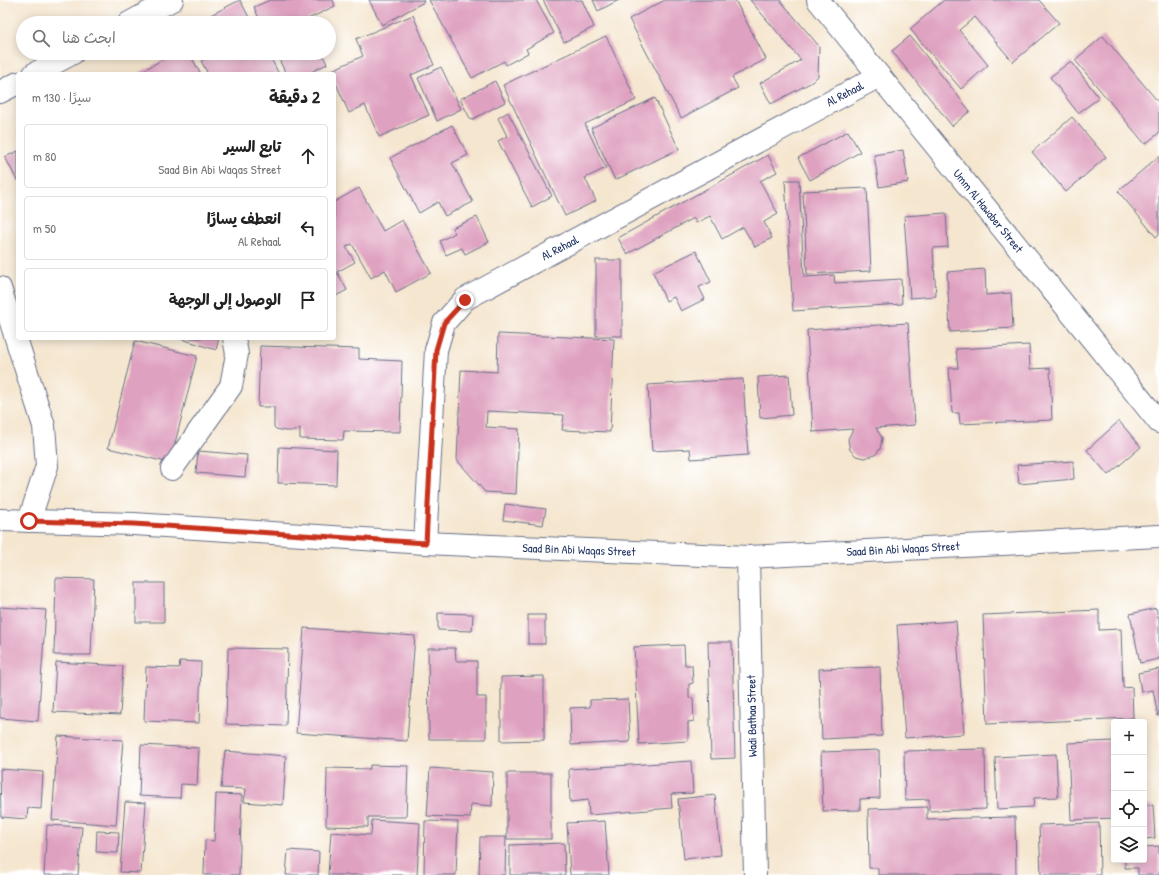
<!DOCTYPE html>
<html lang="ar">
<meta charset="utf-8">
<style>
:root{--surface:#fff;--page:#f6f6f6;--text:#222;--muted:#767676;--line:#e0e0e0}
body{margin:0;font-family:"Patrick Hand","Playpen Sans Arabic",sans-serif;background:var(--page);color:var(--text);direction:rtl}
.controls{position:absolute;right:12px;bottom:12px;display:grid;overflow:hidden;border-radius:4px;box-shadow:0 2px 10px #0003}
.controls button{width:36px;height:36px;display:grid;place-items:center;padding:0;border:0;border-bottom:1px solid var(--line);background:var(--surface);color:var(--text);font:20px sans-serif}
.stop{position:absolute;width:12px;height:12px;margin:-9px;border:3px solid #c8321e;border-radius:50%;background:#fff}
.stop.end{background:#c8321e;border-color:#fff;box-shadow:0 1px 4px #0008}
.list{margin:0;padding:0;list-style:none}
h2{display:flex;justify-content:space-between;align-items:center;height:52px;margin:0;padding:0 16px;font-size:17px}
h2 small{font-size:13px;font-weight:400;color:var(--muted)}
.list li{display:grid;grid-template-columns:26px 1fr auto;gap:12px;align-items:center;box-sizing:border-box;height:64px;margin:0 8px 8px;padding:0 8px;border:1px solid var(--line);border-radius:4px}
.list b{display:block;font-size:15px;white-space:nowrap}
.list p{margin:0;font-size:13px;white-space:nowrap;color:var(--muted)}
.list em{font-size:13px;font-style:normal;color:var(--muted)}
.icon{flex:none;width:22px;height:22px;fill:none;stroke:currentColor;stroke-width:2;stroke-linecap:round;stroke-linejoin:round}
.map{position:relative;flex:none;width:1159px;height:875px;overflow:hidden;direction:ltr}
.search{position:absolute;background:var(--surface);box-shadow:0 2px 10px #0003;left:16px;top:16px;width:320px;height:44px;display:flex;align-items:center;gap:10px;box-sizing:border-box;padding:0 14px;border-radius:22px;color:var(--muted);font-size:15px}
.panel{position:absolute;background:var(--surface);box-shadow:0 2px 10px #0003;left:16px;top:72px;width:320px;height:268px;border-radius:4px;direction:rtl}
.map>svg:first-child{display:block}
.building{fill:#dfa1c0}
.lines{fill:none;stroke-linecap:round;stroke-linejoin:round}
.minor-casing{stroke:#676f86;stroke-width:24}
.minor{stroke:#fff;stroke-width:22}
.route{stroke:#c8321e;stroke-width:5}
.labels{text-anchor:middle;stroke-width:3;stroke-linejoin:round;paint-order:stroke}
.street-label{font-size:12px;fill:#1b2f5e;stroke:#fff}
</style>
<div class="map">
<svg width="1159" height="875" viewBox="0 0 1159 875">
<rect width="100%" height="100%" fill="#fff"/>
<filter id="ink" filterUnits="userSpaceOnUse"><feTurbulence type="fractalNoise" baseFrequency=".025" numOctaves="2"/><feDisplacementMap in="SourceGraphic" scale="8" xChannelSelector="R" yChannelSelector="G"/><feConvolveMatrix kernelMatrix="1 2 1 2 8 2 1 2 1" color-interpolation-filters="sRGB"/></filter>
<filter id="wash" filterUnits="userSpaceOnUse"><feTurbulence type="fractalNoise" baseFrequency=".012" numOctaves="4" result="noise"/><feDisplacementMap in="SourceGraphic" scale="16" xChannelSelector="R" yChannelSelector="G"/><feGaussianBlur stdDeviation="0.9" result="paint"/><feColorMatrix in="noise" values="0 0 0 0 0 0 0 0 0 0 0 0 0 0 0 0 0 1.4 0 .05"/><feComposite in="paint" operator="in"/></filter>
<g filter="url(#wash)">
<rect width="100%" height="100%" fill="#f5e6cf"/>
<g id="blocks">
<g class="building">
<path d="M240 0 252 23H205L203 19Z"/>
<path d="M270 0H333L335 6 306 20 308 23H261L254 7Z"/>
<path d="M369 0H423L424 2 382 25Z"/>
<path d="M429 0H536L554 33 526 49 528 53 506 65 504 61 472 78Z"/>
<path d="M543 0H582L594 27 564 42Z"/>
<path d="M593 0H619L598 11Z"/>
<path d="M665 0H735L766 59 732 77 738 88 681 118 629 19Z"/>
<path d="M750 0H780L819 46 818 76 812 82 771 104 760 83 801 60Z"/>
<path d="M944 0H1039L1059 23 1013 62 975 17 959 30 988 65 961 89 910 29Z"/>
<path d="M413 15 434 65 411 75 429 115 379 137 365 105 349 113 334 79V74H332L330 71 363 56 356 39Z"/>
<path d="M606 36 636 100 585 124 606 168 585 178 596 201 565 216 503 85Z"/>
<path d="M910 36 970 111 952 126 892 51Z"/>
<path d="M1103 36 1159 103V133L1145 144 1075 60Z"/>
<path d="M174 53H189L201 74H137Z"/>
<path d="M216 53H268L279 74H208L201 61Z"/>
<path d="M276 53H322L327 64 307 74H286Z"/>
<path d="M1071 61 1099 98 1078 113 1050 77Z"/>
<path d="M441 67 461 109 437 121 418 78Z"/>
<path d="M495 81 505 102 471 120 460 99Z"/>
<path d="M655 98 679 149 615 180 591 128Z"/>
<path d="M508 112 552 196 532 207 498 141 507 136 498 118Z"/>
<path d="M1072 117 1106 157 1066 192 1032 152Z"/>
<path d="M452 125 468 155 452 163 473 202 445 216 438 202 419 213 390 158Z"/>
<path d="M848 131 860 152 810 180 798 158Z"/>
<path d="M903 150 908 182 879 187 874 155Z"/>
<path d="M18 151V182L5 157Z"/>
<path d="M768 155 777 172 760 181 778 214 764 222 772 238 755 247 743 227 722 239 710 216 696 223 694 218 627 254 618 238Z"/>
<path d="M1159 156V234L1156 237 1118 191Z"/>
<path d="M785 180H799L804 277 834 275 835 283 901 279 902 304 793 311Z"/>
<path d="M359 188 383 231 402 220 431 273 396 292 385 270 371 278 352 244 346 247 355 262 337 272 347 290 334 297V202Z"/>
<path d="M867 188 871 271 807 274 803 191Z"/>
<path d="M946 213 948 247 933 248 936 296 910 298 904 216Z"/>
<path d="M477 217 489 242 465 254 462 248 446 255 440 241 455 233 452 228Z"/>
<path d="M696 251 711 282 699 287 705 299 681 311 674 297 666 301 653 272Z"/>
<rect x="596" y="260" width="26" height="76"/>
<path d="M985 269 986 295 1011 293 1013 328 950 332 947 272Z"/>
<path d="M908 323 915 425 876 428 882 438 880 449 875 455 864 458 856 456 850 450 848 439 853 429 813 432 807 330Z"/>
<path d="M498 334 614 339 610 432 562 430 564 415 487 411 486 427 519 429 516 494 485 492 457 460 461 370 497 372Z"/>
<path d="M179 338H219L216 350Z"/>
<path d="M135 341 197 356 170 463 108 448Z"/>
<path d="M1029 345 1030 369 1050 368 1052 420 960 424 959 413H952L949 368H958L956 349Z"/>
<path d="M260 346 359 349V359L402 361 400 432 344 431 343 440 300 439V428L295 431H285L276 429 274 427V407H258Z"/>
<path d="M789 375 792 415 760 418 758 377Z"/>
<path d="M743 379 748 455 691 459 690 449 652 451 648 385Z"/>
<path d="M1119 421 1141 447 1108 475 1087 450Z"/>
<path d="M279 447 337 450 336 485 278 483Z"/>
<path d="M198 451 247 455 245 477 196 473Z"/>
<path d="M1073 461 1074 479 1019 484 1017 465Z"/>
<path d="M505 504 546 509 543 525 503 520Z"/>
<path d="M56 578 94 579 91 655H54Z"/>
<rect x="136" y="583" width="28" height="39"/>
<path d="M0 607 46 610 38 721 0 718Z"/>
<path d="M1156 608 1158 617H1159V659L1140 663 1130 614Z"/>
<path d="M1099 610V630L1121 629 1123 688 1132 687 1133 718 987 724 983 615Z"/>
<path d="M438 613 473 614 472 631 438 630Z"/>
<rect x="528" y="615" width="17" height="29"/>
<path d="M956 621 964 734 905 738 897 625Z"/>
<path d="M304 628 415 636 407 741 296 733Z"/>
<path d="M708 642H732L735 758 711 759Z"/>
<path d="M684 645 685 665H692L693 683 689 684V698H693L694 721 688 722V741L639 744 634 647Z"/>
<path d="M228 648 288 649 286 726 226 724Z"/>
<path d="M428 648H455L456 661H477V697H486V739H429Z"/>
<path d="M180 661 201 662 199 723 144 721 146 667 179 668Z"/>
<path d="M56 662 123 666 120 715 53 712Z"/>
<path d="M880 667 882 736 822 739 819 669Z"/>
<path d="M1159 669V716H1158L1153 690 1141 692 1138 673Z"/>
<path d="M544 676V740L501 741V677Z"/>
<path d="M628 699 630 742 571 745 570 708 590 707V700Z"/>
<path d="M58 736 123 740 116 825 52 820Z"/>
<path d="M1114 741V818L1071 820 1068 743Z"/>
<path d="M141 745 199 748 197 785 181 784 180 798 139 796Z"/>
<path d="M985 749 986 809 929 811V799L905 800 904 751Z"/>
<path d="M879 750 880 798 860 799V810L823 811 821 752Z"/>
<path d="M225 751 286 756 283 805 244 802 246 789 221 788Z"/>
<path d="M1056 754 1058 797 1034 798 1033 807 997 809 995 757Z"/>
<path d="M691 761 693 793 671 794 672 808 589 815 588 800 570 802 569 769Z"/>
<path d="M370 765 408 766 406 817H368V827L326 826 327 768 370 769Z"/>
<path d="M430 768 493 772 492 806 471 804 470 818 427 816Z"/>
<path d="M0 769 43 772 41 809 28 808 27 819 1 817Z"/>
<rect x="507" y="773" width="44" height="66"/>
<path d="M1144 786 1146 805H1153L1155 838 1144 839Z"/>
<path d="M216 794 242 795 239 875H204L205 840 214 841Z"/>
<path d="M715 795 721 855 684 859 678 799Z"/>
<path d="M125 802 146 803 141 873 120 872Z"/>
<path d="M927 807V819L1015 817 1016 875H878V868H869L868 809Z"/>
<path d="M372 820 420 823 417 875H328L331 832 371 835Z"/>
<path d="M425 821 458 822 456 875H424Z"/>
<path d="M605 821 609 875H570L567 823Z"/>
<path d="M1099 823 1100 875H1041L1039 825Z"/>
<path d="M47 825 82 827 78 875H44Z"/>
<path d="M97 831 119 832 118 853 96 852Z"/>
<path d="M480 837H506L505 875H479Z"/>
<path d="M564 843 565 875H510V845Z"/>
<path d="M1159 846V875H1138V868H1125V860H1144V847Z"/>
<path d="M288 850 319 852 318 875H286Z"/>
</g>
</g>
</g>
<g filter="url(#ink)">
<use href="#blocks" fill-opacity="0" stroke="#676f86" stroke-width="1"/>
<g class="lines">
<g class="minor-casing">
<g id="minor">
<path d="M818 0 1159 422"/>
<path d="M129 23 172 0"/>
<path d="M34 74 73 53"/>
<path d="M0 92 18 83"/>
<path d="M0 288 44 426 47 466 29 521"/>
<path d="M172 469 231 386 237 354 234 338"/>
<path d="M0 520 134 524 425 543 748 557 1159 536"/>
<path d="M425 543 436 350 444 323 465 299 879 76"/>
<path d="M748 557 755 875"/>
</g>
</g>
<use href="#minor" class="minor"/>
</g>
</g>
<g class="lines" filter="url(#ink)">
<path class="route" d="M29 521 134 524 426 543 436 350 444 323 465 300"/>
</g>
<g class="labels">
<g class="street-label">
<text transform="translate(845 94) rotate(-28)" y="4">Al Rehaal</text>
<text transform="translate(988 211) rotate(51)" y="4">Umm Al Hawaber Street</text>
<text transform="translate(560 248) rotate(-28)" y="4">Al Rehaal</text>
<text transform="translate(903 549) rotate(-3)" y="4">Saad Bin Abi Waqas Street</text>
<text transform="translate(579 550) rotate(2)" y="4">Saad Bin Abi Waqas Street</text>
<text transform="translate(752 716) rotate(-91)" y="4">Wadi Bathaa Street</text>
</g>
</g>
</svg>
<div class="controls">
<button>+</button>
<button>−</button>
<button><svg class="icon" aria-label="locate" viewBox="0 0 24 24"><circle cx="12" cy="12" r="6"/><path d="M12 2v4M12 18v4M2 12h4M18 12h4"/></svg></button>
<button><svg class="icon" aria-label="layers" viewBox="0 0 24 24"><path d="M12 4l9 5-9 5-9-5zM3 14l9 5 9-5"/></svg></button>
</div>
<div class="stop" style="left:29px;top:521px"></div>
<div class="stop end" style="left:465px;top:300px"></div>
<div class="search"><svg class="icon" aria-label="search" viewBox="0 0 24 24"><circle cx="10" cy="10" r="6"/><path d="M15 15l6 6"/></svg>ابحث هنا</div>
<section class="panel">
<h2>2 دقيقة<small>سيرًا · 130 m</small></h2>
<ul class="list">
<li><svg class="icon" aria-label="ahead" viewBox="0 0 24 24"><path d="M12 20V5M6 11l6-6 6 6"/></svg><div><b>تابع السير</b><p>Saad Bin Abi Waqas Street</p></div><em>80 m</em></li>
<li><svg class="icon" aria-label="left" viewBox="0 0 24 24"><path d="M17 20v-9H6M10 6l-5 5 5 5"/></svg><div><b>انعطف يسارًا</b><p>Al Rehaal</p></div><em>50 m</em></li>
<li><svg class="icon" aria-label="arrive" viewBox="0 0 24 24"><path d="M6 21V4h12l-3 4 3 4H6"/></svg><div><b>الوصول إلى الوجهة</b></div></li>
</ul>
</section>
</div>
